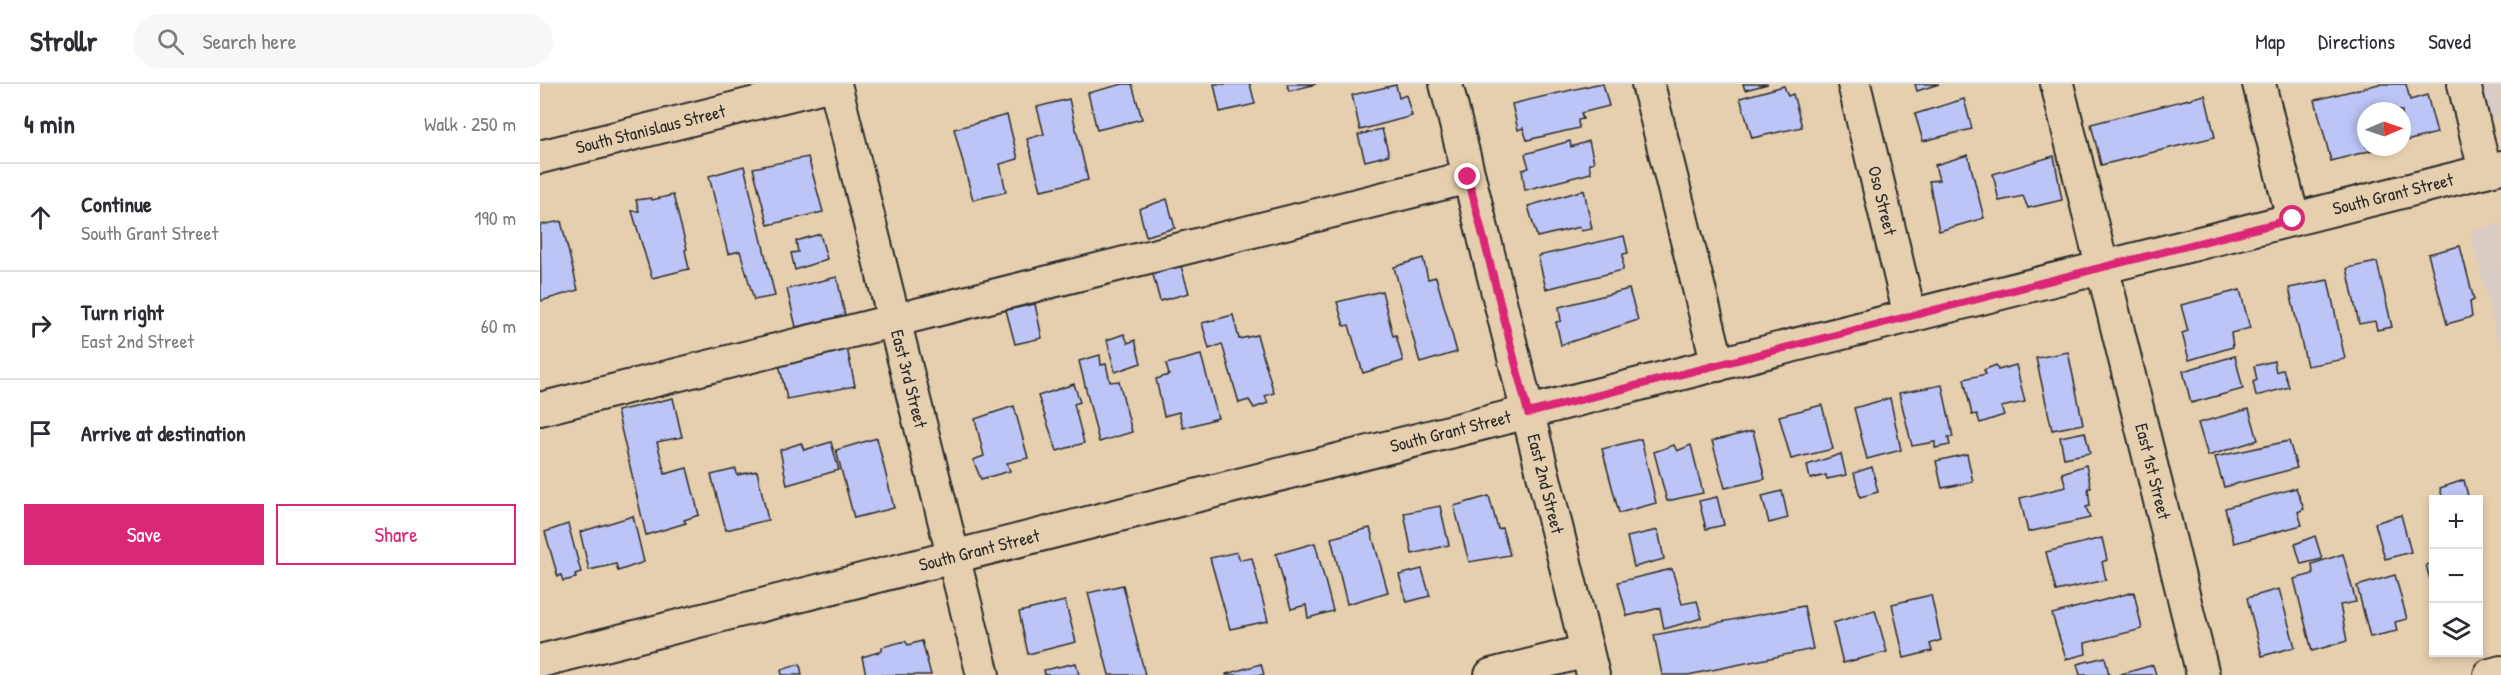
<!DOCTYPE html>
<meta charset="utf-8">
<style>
:root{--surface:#fff;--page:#f7f7f7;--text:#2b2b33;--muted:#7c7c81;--line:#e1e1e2;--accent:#db2777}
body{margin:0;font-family:"Patrick Hand",sans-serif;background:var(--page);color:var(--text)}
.controls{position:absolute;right:18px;bottom:18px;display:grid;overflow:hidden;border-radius:0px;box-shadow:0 3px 9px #0003}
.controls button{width:54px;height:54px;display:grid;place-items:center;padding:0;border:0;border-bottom:2px solid var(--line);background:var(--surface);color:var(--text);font:30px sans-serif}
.compass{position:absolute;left:1817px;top:18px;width:54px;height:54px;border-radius:50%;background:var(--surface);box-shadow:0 3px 9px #0003;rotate:88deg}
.stop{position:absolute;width:18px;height:18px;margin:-14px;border:4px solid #db2777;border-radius:50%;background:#fff}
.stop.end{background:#db2777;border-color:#fff;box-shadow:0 2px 6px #0008}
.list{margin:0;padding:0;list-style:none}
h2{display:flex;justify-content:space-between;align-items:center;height:78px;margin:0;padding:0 24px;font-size:26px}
h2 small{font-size:20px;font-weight:400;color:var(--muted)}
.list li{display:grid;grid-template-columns:39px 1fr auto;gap:18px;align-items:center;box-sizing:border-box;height:108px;padding:0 24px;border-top:2px solid var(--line)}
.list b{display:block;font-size:22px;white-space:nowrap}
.list p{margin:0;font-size:20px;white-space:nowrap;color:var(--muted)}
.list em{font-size:20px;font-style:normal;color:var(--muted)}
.actions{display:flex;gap:12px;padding:18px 24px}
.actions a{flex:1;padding:14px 0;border:2px solid var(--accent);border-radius:0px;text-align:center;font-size:21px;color:var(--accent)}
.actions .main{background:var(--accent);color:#fff}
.icon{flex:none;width:33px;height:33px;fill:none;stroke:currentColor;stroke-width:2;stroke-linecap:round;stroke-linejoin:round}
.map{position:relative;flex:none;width:1961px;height:591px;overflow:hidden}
header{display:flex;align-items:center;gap:36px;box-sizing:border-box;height:84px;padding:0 30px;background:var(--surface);border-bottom:2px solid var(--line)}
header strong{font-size:28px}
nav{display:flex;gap:33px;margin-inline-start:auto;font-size:21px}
.search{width:420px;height:54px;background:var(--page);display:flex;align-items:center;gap:15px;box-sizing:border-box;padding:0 21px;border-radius:33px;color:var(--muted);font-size:22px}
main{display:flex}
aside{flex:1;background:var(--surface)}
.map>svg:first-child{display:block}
.built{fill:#d9ccc4}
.building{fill:#bcc5f6;stroke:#2b2b2b;stroke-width:1.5}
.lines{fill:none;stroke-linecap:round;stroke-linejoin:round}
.minor-casing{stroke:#2b2b2b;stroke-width:36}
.minor{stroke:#e6cfaf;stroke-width:32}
.route{stroke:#db2777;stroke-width:8}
.labels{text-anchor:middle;stroke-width:4.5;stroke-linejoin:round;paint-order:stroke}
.street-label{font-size:18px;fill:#2b2b2b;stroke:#e6cfaf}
</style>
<header>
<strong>Strollr</strong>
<div class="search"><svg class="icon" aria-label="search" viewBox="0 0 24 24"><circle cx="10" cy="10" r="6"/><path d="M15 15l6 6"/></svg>Search here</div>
<nav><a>Map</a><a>Directions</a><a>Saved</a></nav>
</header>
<main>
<aside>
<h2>4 min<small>Walk · 250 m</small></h2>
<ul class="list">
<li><svg class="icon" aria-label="ahead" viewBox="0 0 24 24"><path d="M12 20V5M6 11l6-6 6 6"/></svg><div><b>Continue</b><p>South Grant Street</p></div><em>190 m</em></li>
<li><svg class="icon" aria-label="right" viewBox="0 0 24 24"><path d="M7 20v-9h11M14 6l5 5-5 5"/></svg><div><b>Turn right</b><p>East 2nd Street</p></div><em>60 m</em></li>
<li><svg class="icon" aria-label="arrive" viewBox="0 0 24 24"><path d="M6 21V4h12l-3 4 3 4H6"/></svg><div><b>Arrive at destination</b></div></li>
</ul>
<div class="actions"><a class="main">Save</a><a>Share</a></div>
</aside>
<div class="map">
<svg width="1961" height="591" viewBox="0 0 1961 591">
<rect width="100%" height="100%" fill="#e6cfaf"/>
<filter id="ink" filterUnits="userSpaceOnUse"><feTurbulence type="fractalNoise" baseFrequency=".0167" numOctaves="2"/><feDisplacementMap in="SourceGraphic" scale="12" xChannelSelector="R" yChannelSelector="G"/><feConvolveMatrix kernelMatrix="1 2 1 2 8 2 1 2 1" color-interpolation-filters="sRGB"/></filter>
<g filter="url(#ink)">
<g class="built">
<path d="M1938 0H1961V33L1947 36Z"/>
<path d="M1961 139V267L1930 147Z"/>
</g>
<g class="building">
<path d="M583 0H592L602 35 557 46 548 9Z"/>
<path d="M674 0H710L715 20 680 28Z"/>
<path d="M747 0H776L749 7Z"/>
<path d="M1057 0H1063L1069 22 1041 29 1043 35 1038 36 1039 44 987 56 983 44 978 46 972 20Z"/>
<path d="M1203 0H1228L1205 6Z"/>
<path d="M1375 0H1399L1377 7Z"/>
<path d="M1839 0H1866L1870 16 1887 11 1897 49 1862 58V27H1826V63H1844L1791 77 1775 16Z"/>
<path d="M856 1 859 14 866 11 872 32 820 46 812 11Z"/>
<path d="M1244 2 1248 12 1253 10 1262 43 1212 54 1200 14Z"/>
<path d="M1665 11 1675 53 1561 81 1551 40Z"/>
<path d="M529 15 548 96 501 106 487 55 504 50 497 23Z"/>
<path d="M1424 15 1432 45 1383 57 1375 30Z"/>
<path d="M467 31 478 75 460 80 466 108 433 116 414 45Z"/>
<path d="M842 45 849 71 825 77 818 51Z"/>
<path d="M1030 57 1031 63 1049 57 1054 78 1049 80 1051 89 985 106 982 86 989 84 985 70Z"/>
<path d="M1428 71 1444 134 1399 147 1389 97 1399 96 1395 81Z"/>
<path d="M1514 72 1522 116 1488 124 1483 112 1459 117 1453 90Z"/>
<path d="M268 73 283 128 228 141 213 84Z"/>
<path d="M204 82 235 212 214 216 200 167 188 170 169 92Z"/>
<path d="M1044 106 1052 145 1041 147 1040 143 997 153 988 122Z"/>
<path d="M133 111 147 165 145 166 149 185 112 194 92 127H99L96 116 111 114 112 116Z"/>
<path d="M627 115 635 144 606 152 599 125Z"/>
<path d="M21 137 38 206 1 217 0 141Z"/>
<path d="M280 150 287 175 255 186 251 169 258 168 256 157Z"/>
<path d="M1084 152 1088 169 1083 170V186L1006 205 998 172Z"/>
<path d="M1920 162 1934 216 1930 218 1932 233 1907 240 1888 170Z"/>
<path d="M883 174 888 195 896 193 917 268 880 279 854 183Z"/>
<path d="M1837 178 1852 243 1837 246 1835 237 1819 240 1807 184Z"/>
<path d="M640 179 649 209 620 217 612 187Z"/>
<path d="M297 193 305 232 256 243 247 205Z"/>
<path d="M1788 196 1805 275 1767 282 1749 204Z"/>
<path d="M1089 205 1098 236 1021 261 1016 238 1021 237 1019 223Z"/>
<path d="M1700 206 1710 244 1691 249 1693 263 1649 276 1642 249 1648 247 1641 221Z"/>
<path d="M842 207 853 252 856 251 863 277 823 289 809 241 804 242 797 218Z"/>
<path d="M495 220 502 254 475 260 466 226Z"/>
<path d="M693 231 699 255 717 251 734 309 725 312 728 319 714 324 709 316 699 319 682 260 669 265 662 239Z"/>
<path d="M584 250 588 259 595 256 601 279 575 288 567 256Z"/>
<path d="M307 264 315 302 247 315 239 280Z"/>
<path d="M1528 268 1543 340 1512 346 1496 274Z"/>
<path d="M560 271 561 281 566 280 570 298 579 297 592 348 559 358 539 277Z"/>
<path d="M661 271 678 334 643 344 639 328 624 332 616 295 629 291 626 280Z"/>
<path d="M1695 272 1703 305 1651 319 1643 287Z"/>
<path d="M1734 277 1736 288 1743 285 1749 303 1716 312 1713 298 1717 296 1714 282Z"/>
<path d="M1456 281 1458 286 1476 281 1485 318 1461 323 1464 331 1440 339 1437 330 1432 331 1424 295 1446 290 1444 286Z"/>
<path d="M534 300 540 318 534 320 544 359 517 367 498 312Z"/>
<path d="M1402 301 1413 353H1408L1410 361 1395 364V358L1372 362 1359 309Z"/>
<path d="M133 314 142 353 117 358 125 390 147 384 159 431 144 436 146 439 106 451 77 327Z"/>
<path d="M1350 314 1361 366 1327 375 1314 324Z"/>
<path d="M1282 321 1293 365 1251 375 1239 332Z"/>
<path d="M474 322 488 374 467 379 470 387 441 395 433 376 444 372 435 335Z"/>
<path d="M1709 325 1718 356 1668 372 1658 339Z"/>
<path d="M1213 347 1225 395 1185 404 1172 357Z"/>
<path d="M1545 348 1550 369 1524 374 1520 353Z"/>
<path d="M337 354 354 424 314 434 296 366Z"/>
<path d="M1101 355 1116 419 1079 429 1062 365Z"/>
<path d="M1749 357 1757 384 1684 403 1675 373Z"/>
<path d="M291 358 299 386 247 401 240 366 261 359 264 366Z"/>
<path d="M1134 361 1137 367 1151 361 1163 409 1127 417 1114 368Z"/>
<path d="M1301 370 1306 391 1287 395 1286 391 1270 395 1267 381Z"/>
<path d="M1427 370 1433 398 1402 404 1396 377Z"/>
<path d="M1546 381 1551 404H1548L1550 422 1546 423 1550 434 1488 448 1480 414 1526 403 1522 389Z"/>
<path d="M1332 383 1338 408 1320 413 1314 389Z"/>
<path d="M196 385 197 391 217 387 228 436 186 446 171 391Z"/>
<path d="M1924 396 1929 416H1903L1900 404Z"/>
<path d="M1756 404 1764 425 1758 428 1762 441 1694 459 1685 424Z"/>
<path d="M1242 407 1248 434 1229 439 1222 412Z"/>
<path d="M949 412 958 445 962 444 970 471 929 478 914 422Z"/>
<path d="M1177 413 1184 441 1166 445 1159 417Z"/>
<path d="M900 422 909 461 872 470 864 429Z"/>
<path d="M1861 431 1871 468 1845 475 1835 439Z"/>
<path d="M93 432 104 478 78 487 76 480 49 486 40 448Z"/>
<path d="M28 440 41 488 35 490 36 494 23 497 21 491 18 493 5 448Z"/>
<path d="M830 444 848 508 807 520 791 454Z"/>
<path d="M1118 446 1124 475 1094 483 1087 453Z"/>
<path d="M1775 452 1782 475 1761 480 1755 460Z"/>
<path d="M1562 454 1567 476 1562 478 1566 496 1516 507 1506 468Z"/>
<path d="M775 459 793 527 768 534 766 521 751 525 736 470Z"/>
<path d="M697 468 700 476 712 474 728 537 690 545 670 474Z"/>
<path d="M1803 470 1816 518 1800 521 1807 557 1772 567 1754 495 1773 490 1772 480Z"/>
<path d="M1894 479V510L1886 481Z"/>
<path d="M882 485 890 512 867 518 859 491Z"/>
<path d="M1132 485 1142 520 1157 517 1162 534 1124 545 1120 524 1087 532 1078 498Z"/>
<path d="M1855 491 1867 535 1855 538 1857 547 1830 553 1817 502Z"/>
<path d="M583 501 605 591H569L548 509Z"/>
<path d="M1739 505 1755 563 1722 572 1707 514Z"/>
<path d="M1594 508 1602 545 1545 559 1546 570 1526 575 1512 530Z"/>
<path d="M1391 511 1401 556 1390 560 1392 567 1364 574 1352 520Z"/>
<path d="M525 517 536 558 488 570 479 528Z"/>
<path d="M1264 522 1273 565 1148 591H1122L1114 551Z"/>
<path d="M1335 526 1347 568 1303 579 1293 539Z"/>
<path d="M365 557 368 561 382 557 391 591H326L322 573 342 567V563Z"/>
<path d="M1565 573 1569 591H1540L1537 580Z"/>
<path d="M536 579 539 591H505L504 586Z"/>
<path d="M260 580 262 591H242L241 586Z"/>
<path d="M721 580 724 591H686V590Z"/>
<path d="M1613 581 1616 591H1578Z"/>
</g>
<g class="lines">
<g class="minor-casing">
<g id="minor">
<path id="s1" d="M295 0 443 591"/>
<path id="s2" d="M906 0 1053 591"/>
<path d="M1108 0 1178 281"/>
<path id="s3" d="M1314 0 1370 232"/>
<path id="s4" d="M1517 0 1663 591"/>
<path d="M1719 0 1753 135"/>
<path d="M1924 0 1945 87"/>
<path id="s5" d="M0 73 292 0"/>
<path d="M0 325 929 93"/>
<path id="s6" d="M0 577 1961 83"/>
<path d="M951 591 1047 567"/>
<path d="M1950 591 1961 588"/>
</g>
</g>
<use href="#minor" class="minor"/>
</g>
</g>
<g class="lines" filter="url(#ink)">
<path class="route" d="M928 93 988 329 1753 135"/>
</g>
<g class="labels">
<g class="street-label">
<text dy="6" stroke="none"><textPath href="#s5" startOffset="114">South Stanislaus Street</textPath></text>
<text dy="6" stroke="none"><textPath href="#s6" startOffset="1911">South Grant Street</textPath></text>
<text dy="6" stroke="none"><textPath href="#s3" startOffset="120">Oso Street</textPath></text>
<text dy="6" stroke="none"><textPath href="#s1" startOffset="304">East 3rd Street</textPath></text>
<text dy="6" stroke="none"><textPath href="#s6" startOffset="939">South Grant Street</textPath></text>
<text dy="6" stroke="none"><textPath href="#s4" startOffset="399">East 1st Street</textPath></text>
<text dy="6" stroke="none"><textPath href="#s2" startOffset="412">East 2nd Street</textPath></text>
<text dy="6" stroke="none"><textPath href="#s6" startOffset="453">South Grant Street</textPath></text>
</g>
</g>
</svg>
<div class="controls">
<button>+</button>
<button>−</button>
<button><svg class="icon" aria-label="layers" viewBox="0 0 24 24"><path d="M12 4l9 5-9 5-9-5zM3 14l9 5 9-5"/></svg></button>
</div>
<svg class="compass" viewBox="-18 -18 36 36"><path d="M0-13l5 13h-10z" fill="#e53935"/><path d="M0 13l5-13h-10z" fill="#7c7c81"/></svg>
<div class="stop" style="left:1753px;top:135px"></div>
<div class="stop end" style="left:928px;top:93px"></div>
</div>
</main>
